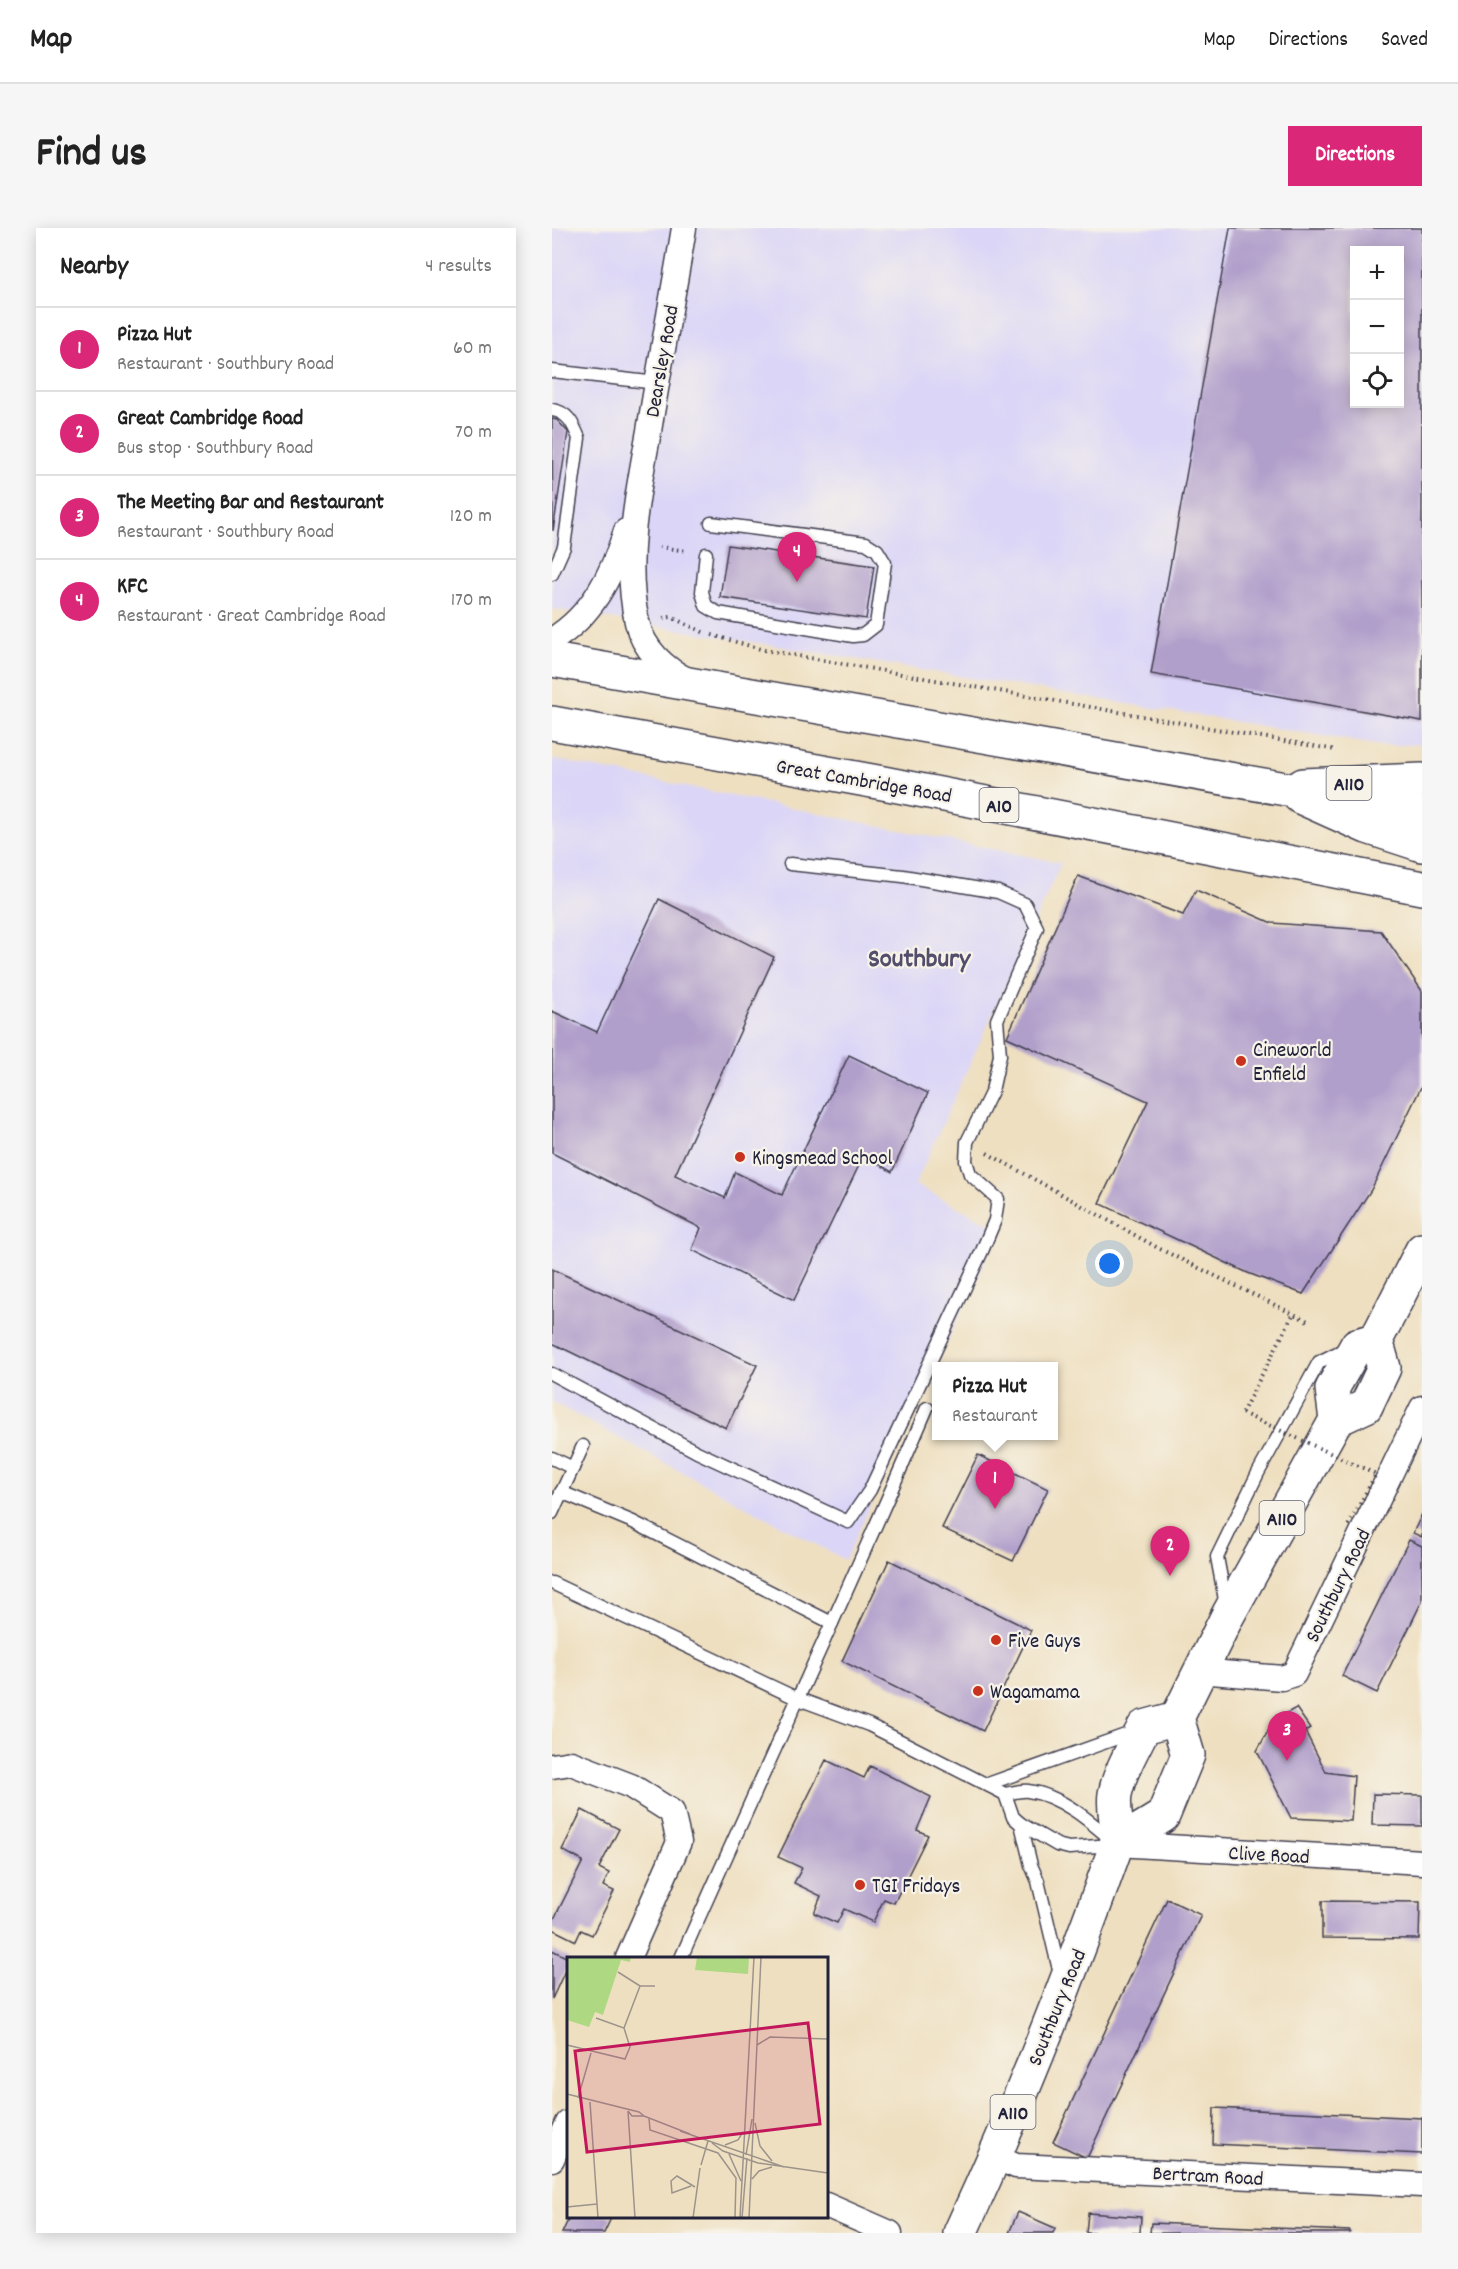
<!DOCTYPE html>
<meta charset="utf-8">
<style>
:root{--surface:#fff;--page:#f6f6f6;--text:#222;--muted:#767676;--line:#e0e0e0;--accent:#db2777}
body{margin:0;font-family:Dekko,sans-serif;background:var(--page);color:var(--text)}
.controls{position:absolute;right:18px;top:18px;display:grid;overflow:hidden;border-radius:0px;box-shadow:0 3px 15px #0003}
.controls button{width:54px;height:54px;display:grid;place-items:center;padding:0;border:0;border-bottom:2px solid var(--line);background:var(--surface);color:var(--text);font:30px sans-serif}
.you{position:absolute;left:558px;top:1036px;width:21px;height:21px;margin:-15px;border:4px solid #fff;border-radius:50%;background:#1a73e8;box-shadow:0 0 0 9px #1a73e833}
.badge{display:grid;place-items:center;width:39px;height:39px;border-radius:50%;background:var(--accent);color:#fff;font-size:20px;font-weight:700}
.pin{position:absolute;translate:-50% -50px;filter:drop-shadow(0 2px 3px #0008)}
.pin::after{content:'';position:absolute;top:32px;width:21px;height:18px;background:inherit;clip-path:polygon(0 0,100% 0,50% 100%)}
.popup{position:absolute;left:380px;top:1134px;width:126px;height:78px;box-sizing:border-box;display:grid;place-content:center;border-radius:0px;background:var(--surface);filter:drop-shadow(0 2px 4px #0005);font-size:20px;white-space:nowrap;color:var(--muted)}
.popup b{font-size:22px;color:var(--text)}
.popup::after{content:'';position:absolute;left:50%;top:100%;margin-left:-12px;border:12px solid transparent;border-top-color:var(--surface)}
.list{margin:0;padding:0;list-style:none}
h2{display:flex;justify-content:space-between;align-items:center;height:78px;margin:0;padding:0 24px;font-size:26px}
h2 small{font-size:20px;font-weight:400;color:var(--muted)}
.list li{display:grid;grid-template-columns:39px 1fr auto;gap:18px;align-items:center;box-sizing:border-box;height:84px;padding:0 24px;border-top:2px solid var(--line)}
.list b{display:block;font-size:22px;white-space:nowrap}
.list p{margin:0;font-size:20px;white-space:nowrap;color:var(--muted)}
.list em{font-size:20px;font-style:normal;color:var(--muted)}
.icon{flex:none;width:33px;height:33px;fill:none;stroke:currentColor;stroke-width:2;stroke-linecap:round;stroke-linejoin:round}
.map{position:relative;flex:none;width:870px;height:2005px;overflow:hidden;border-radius:0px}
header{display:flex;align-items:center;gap:36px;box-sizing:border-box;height:84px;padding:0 30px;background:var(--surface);border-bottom:2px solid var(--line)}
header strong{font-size:28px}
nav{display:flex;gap:33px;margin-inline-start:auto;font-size:21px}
.intro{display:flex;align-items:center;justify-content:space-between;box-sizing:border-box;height:144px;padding:0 36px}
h1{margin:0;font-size:42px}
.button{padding:15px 27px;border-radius:0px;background:var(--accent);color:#fff;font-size:21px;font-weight:700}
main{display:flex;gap:36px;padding:0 36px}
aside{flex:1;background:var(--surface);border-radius:0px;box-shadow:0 3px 15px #0003}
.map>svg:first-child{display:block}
.built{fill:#dbd6f7;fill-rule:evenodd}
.building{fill:#b19fcb;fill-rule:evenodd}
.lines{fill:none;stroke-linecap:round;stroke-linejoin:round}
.service-casing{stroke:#413e4f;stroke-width:15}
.minor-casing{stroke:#413e4f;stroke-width:27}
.primary-casing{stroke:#413e4f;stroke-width:36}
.trunk-casing{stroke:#413e4f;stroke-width:36}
.path{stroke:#413e4f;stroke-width:4;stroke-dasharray:1.5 4.5;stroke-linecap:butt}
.service{stroke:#fff;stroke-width:12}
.minor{stroke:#fff;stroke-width:24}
.primary{stroke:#fff;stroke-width:33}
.trunk{stroke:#fff;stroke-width:33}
.path-bridge{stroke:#413e4f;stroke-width:4;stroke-dasharray:1.5 4.5;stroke-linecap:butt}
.poi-dot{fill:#c8321e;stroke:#f7f3e8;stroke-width:2}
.labels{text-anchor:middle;stroke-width:4.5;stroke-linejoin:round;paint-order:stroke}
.shield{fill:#f7f3e8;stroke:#62616f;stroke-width:1.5}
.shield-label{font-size:20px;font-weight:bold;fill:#22223b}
.street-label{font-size:21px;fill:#22223b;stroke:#f7f3e8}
.poi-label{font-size:21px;fill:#22223b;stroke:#f7f3e8;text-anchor:start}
.district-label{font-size:27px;font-weight:bold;fill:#544e6d;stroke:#f7f3e8}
.inset-road{fill:none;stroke:#9c938b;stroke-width:1.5}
.view{fill:#c2185b;fill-opacity:0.15;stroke:#c2185b;stroke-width:3}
.inset-edge{fill:none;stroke:#22223b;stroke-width:3}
</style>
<header>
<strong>Map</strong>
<nav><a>Map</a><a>Directions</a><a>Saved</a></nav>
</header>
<div class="intro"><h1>Find us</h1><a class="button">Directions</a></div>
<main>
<aside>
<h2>Nearby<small>4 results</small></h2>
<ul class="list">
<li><span class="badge">1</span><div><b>Pizza Hut</b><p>Restaurant · Southbury Road</p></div><em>60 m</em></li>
<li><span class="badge">2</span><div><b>Great Cambridge Road</b><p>Bus stop · Southbury Road</p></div><em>70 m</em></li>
<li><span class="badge">3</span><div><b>The Meeting Bar and Restaurant</b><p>Restaurant · Southbury Road</p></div><em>120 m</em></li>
<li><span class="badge">4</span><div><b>KFC</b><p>Restaurant · Great Cambridge Road</p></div><em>170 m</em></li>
</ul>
</aside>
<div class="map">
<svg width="870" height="2005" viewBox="0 0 870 2005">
<rect width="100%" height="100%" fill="#f7f3e8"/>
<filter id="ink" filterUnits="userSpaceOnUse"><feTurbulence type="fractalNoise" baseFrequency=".0167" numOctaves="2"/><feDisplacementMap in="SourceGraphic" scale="12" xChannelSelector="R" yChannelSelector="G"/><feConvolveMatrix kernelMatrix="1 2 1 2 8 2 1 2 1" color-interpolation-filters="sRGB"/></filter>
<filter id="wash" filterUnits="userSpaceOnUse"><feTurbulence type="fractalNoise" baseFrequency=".008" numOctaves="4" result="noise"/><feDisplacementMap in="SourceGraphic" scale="24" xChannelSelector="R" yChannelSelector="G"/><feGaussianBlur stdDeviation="1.35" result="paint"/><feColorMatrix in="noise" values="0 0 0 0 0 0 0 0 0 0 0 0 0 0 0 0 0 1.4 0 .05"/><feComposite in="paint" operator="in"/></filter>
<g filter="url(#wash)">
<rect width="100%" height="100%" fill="#eedfc0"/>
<g class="built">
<path d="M0 0H870V516L831 518 0 381ZM802 22H848V176H802Z"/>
<path d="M0 531 509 635 363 957 448 1001 293 1332 0 1174Z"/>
</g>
<g id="blocks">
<g class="building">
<path d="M678 0H870V493L599 446ZM802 22H848V176H802Z"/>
<path d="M0 191 5 192 16 204 1 303Z"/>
<path d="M176 317 322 338 314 391 168 369Z"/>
<path d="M526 648 631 687 644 662 720 695 829 703 870 763V857L819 962 751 1066 696 1045 547 975 596 873 455 809Z"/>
<path d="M107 671 222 729 123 947 173 970 183 944 230 967 297 827 376 865 340 944 312 927 242 1072 140 1022 149 1000 0 925V783L45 804Z"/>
<path d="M0 1041 205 1137 174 1200 0 1115Z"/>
<path d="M426 1227 496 1261 461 1333 390 1300Z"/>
<path d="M870 1286V1309L861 1305Z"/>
<path d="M857 1312 870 1318V1373L825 1465 790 1448Z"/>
<path d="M337 1332 479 1402 431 1503 290 1433Z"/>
<path d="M744 1480 758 1500 753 1503 774 1544 802 1548 799 1593 739 1590 705 1523 722 1492Z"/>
<path d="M274 1532 312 1550 318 1538 379 1569 365 1602 376 1607 342 1675 332 1671 321 1694 292 1681 285 1695 262 1685 269 1668 242 1655 250 1640 226 1629Z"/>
<path d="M821 1566 870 1567V1598L820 1597Z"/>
<path d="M30 1582 67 1601 47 1640 57 1645 51 1658 62 1663 40 1707 29 1702 24 1713 0 1701V1695L31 1633 10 1622Z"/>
<path d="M615 1671 649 1687 535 1930 501 1914Z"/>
<path d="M770 1673 868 1674 867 1711 770 1710Z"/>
<path d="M0 1722 16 1730V1736L0 1771Z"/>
<path d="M662 1880 870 1890V1926L661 1916Z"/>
<path d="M466 1984 503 2000 501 2005H457Z"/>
<path d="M536 1985 589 1989 588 2005H534Z"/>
<path d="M18 1988H60L52 2005H10Z"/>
<path d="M599 1995 798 2003V2005H598Z"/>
</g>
</g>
</g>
<g filter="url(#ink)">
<use href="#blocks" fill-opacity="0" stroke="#413e4f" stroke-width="1.5"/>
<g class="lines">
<g class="service-casing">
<g id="service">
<path d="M0 143 105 155"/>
<path d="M0 182C16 184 21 196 27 210L12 319 0 346"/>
<path d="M154 326 150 364 154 378 166 385 301 408 311 407 324 397 333 335 325 322 314 315 159 295"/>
<path d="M0 1146 145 1224 296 1294 318 1262 430 1023 443 992 446 971 418 946 414 933 415 914 440 863 448 827 445 792 485 700 473 676 446 664 351 648 238 636"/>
<path d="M0 1230 21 1240"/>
<path d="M9 1264 81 1294 280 1395"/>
<path d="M0 1285 31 1218"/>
<path d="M0 1355 244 1470 317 1497 453 1566C460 1565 469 1562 476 1563 508 1567 538 1593 561 1613"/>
<path d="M674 1377 665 1329 706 1245 767 1134 795 1120"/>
<path d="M436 1556 582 1504"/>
<path d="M453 1566 461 1589 469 1596 479 1637 486 1653 508 1746"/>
<path d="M469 1596 505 1617 517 1620 561 1617"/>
<path d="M129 1730C210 1546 296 1365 375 1180"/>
</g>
</g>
<g class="minor-casing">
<g id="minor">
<path d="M132 0C121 68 108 135 97 203 86 263 71 333 85 394 91 421 113 442 138 453"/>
<path d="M0 412C41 387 60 347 74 303"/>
<path d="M647 1443 730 1450 742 1446 870 1180"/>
<path d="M0 1538 19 1535 79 1558 120 1584 127 1614 76 1730"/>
<path d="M565 1616 870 1634"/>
<path d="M443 1929 464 1938 870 1957"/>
<path d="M0 1931 16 1895"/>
<path d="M274 1977 338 2005"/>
</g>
</g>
<g class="primary-casing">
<g id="primary">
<path d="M751 557 870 552"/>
<path d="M748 569 815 599 870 617"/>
<path d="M784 1192 814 1178 832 1140 824 1112 870 1022"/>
<path d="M565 1616 611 1588 636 1527 625 1490 676 1387 784 1192 780 1161 805 1117 824 1112"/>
<path d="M408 2005C466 1880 517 1751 563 1621 569 1604 560 1584 563 1566 568 1543 581 1521 592 1499L625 1490"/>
</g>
</g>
<g class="trunk-casing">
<g id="trunk">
<path d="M0 432 870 585"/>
<path d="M0 495 331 555 870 660"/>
</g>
</g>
<g class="path">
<path d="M107 319 135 323"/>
<path d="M111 390 119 389 153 405"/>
<path d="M160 407 212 422 784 522"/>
<path d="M435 925 608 1021 756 1093"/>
<path d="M690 1185 742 1085"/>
</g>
<use href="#service" class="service"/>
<use href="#minor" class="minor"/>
<use href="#primary" class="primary"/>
<use href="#trunk" class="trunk"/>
<path class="path-bridge" d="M690 1185 824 1246 795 1300"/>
</g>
</g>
<g class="poi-dot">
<circle cx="689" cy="833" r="6"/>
<circle cx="188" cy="929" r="6"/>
<circle cx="444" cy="1412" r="6"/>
<circle cx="426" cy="1463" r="6"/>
<circle cx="308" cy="1657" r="6"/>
</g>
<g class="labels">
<g class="shield">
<rect x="774.5" y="538" width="45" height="34" rx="4.5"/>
<rect x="427.5" y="560" width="39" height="34" rx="4.5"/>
<rect x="707.5" y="1273" width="45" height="34" rx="4.5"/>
<rect x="438.5" y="1867" width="45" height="34" rx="4.5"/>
</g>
<g class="shield-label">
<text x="797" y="562">A110</text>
<text x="447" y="584">A10</text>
<text x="730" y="1297">A110</text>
<text x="461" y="1891">A110</text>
</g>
<g class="street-label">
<text transform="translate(109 133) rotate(-80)" y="7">Dearsley Road</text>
<text transform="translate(312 552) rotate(10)" y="7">Great Cambridge Road</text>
<text transform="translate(785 1357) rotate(-64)" y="7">Southbury Road</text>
<text transform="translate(717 1626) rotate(3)" y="7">Clive Road</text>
<text transform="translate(504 1779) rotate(-68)" y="7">Southbury Road</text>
<text transform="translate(656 1947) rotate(3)" y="7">Bertram Road</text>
</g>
<g class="poi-label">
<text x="701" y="828">Cineworld<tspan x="701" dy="24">Enfield</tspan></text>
<text x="200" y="936">Kingsmead School</text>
<text x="456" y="1419">Five Guys</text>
<text x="438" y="1470">Wagamama</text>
<text x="320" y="1664">TGI Fridays</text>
</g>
<g class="district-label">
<text x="367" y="738">Southbury</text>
</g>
</g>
<g transform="translate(15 1729)">
<rect width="261" height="261" fill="#eedfc0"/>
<path d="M0 0H64L63 5 54 3 36 58 28 55 22 70 0 63ZM130 0H182L181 17 128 13Z" fill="#afd883"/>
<path class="inset-road" d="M51 15 73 29M57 71 73 29H88M0 88 58 102 63 90 57 71 29 61M190 88 203 80 261 82M0 137 72 155 77 159M11 141 24 96M23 145 31 261M61 154 68 261M61 154 65 159H77L123 177M82 161 83 173 151 196 169 221 168 261M188 166 193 189 205 204M113 174 217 210M145 186 156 194 191 206 261 216M158 188 171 183 176 175M162 197 174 224M179 198 185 162M134 208 141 184M185 222 192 214 205 210M124 229 105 236 104 224 110 219 128 230M0 250 30 247M126 261 133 211M173 261 187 0M175 261 180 201M182 261 194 0"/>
<path class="view" d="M241 66 253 167 20 195 8 94Z"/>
<rect width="261" height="261" class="inset-edge"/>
</g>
</svg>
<div class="controls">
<button>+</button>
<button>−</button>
<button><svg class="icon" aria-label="locate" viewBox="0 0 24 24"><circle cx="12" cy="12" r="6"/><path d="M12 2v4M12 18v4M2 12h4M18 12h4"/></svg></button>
</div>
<div class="you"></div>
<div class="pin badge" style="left:443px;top:1281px">1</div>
<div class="popup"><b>Pizza Hut</b>Restaurant</div>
<div class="pin badge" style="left:618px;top:1348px">2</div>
<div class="pin badge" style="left:735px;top:1533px">3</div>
<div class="pin badge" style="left:245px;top:354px">4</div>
</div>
</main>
